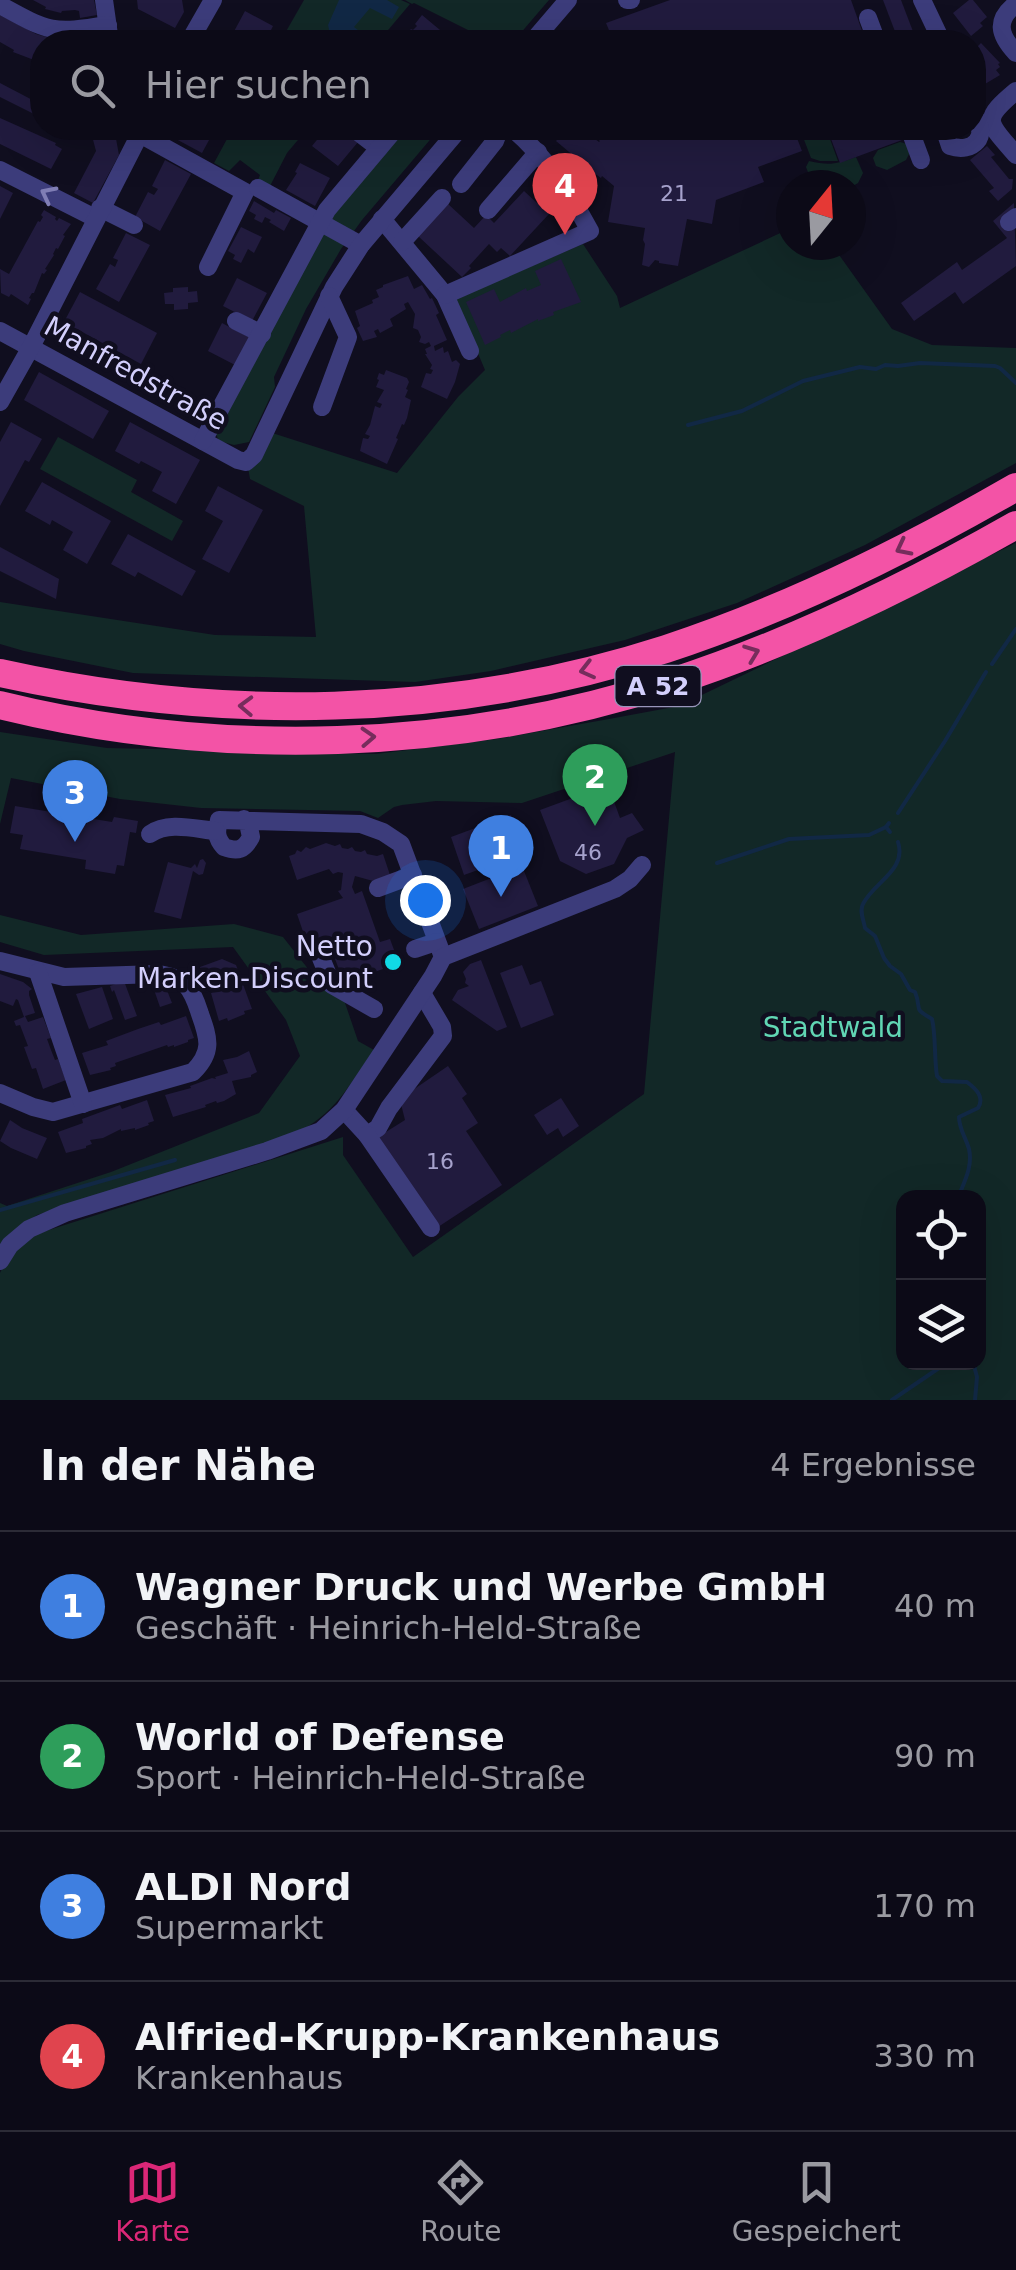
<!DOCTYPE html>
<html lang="de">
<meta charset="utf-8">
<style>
:root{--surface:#0c0a17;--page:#151320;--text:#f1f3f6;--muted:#9a9aa1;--line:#2c2b36;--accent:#db2777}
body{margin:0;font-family:"DejaVu Sans",sans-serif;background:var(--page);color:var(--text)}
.controls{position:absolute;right:30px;bottom:30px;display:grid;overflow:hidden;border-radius:20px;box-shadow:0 10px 40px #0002}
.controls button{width:90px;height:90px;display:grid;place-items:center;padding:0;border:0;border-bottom:2px solid var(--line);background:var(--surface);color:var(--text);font:50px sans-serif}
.compass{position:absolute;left:776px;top:170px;width:90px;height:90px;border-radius:50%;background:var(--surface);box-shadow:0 10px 40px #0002;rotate:18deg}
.you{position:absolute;left:425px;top:900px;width:35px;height:35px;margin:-25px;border:8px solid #fff;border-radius:50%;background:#1a73e8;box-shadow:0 0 0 15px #1a73e833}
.badge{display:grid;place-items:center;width:65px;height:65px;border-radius:50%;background:var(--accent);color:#fff;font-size:32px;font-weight:700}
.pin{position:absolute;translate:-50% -82px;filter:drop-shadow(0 2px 5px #0008)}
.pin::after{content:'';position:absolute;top:52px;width:35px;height:30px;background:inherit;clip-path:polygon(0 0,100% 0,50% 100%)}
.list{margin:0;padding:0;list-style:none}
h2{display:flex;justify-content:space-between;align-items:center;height:130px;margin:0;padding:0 40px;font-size:42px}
h2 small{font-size:32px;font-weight:400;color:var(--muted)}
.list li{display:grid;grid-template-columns:65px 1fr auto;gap:30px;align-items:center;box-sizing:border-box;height:150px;padding:0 40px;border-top:2px solid var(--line)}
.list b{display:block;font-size:38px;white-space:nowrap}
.list p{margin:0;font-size:32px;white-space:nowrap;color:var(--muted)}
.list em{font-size:32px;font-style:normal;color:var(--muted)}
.icon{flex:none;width:55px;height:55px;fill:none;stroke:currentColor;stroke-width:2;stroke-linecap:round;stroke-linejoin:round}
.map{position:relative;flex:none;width:1016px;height:1400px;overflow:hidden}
.search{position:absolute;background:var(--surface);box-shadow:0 10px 40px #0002;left:30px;right:30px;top:30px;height:110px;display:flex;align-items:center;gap:25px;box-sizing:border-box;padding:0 35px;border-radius:40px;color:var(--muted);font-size:38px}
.sheet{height:730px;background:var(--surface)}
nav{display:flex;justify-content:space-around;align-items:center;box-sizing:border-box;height:140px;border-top:2px solid var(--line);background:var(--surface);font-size:28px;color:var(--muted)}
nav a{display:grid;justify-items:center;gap:5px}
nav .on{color:var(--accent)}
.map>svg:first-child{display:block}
.green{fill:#122827;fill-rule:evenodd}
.water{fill:#112845}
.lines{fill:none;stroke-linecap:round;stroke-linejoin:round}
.stream{stroke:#112845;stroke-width:4}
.building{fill:#211b3e}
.minor{stroke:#3c3c7b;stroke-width:18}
.highway{stroke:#f353a6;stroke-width:28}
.oneway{stroke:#807eb5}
.oneway2{stroke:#762d5c}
.poi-dot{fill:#11d9e6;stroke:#100e1f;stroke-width:4}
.labels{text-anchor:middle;stroke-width:9;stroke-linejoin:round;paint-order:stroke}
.number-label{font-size:22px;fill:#a6a2cc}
.shield{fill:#100e1f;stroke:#9895ba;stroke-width:2.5}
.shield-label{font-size:25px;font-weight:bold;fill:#d3cffc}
.street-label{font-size:28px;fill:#d3cffc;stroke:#100e1f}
.poi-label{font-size:28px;fill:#d3cffc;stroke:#100e1f;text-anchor:end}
.park-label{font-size:28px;fill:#61d6b4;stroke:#100e1f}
</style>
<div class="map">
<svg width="1016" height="1400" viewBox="0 0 1016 1400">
<rect width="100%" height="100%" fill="#100e1f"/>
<g class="green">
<path d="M304 0H401L410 4 378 42H280Z"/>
<path d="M405 0H549L513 42H476L480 36 414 3 412 4Z"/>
<path d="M233 128H308L287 153 270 186 258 180 260 175 240 160 229 171 214 163Z"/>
<path d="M405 128H440L362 220 341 249 306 309 274 377 275 387 249 442 234 445 219 441 215 432 328 221Z"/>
<path d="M810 128H826L838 161H820L811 158 803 137 809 133Z"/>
<path d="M900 142 907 144 910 152 906 160 887 170 876 166 873 158 878 150Z"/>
<path d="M856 157 863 173 858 183 851 187 813 185 806 167 809 161C830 166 836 164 856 157Z"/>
<path d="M791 228V245H832L892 329 932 345 1016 348V463L865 545 737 603 625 640 491 671 415 682 133 673 24 651 0 644V602L215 635 316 637 304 506 250 479 247 462 266 431 397 473 458 397 485 370 455 299 583 244 617 296 620 308Z"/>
<path d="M58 437 137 480 131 492 183 521 172 541 40 469Z"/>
<path d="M1016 543V1400H0V1273C7 1257 19 1245 33 1235L343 1137V1155L413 1257 644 1094 675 752 522 803 436 801 402 805 394 807 378 818 360 811 201 808 120 799 11 778 0 824V732L107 748 376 754 497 739 609 719 679 706ZM904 1198H978V1362H904Z"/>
<path d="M0 915 81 935 234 924 283 937 320 984 344 1000 358 1041 374 1050C348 1087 335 1114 293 1135L37 1215 12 1232 0 1244V1203L7 1206 111 1172 259 1113 300 1056 286 1020 233 947 44 955 0 942Z"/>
</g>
<path class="water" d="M339 0H387L399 7 392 19 370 8 354 27 373 42H332L328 25Z"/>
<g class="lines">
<g class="stream">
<path d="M688 425 742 411 803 381 860 367 876 369 885 365 898 366 920 363 995 366 1000 368 1016 383"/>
<path d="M992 664 1016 629"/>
<path d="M898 813 945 741 986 672"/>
<path d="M889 823 886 827 890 832"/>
<path d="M898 842C907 870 874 882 863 904 859 911 864 921 865 928L875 936 884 958 890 966 901 974 910 990 915 992C923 1011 911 1007 932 1019 936 1035 934 1058 937 1076L942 1081 967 1082C976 1089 985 1097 978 1108L959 1117C959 1129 966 1138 969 1149 973 1167 964 1182 958 1198"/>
<path d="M717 863 789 839 869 835 886 827"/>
<path d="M0 1210 175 1160"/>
<path d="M973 1362 977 1377 975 1400"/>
<path d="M892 1400 942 1366"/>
</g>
</g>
<g class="building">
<path d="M33 0H94L97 15 80 18 79 11 75 10 62 11 61 13 45 9 46 7Z"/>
<path d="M137 0H182L184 12 175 28 138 9Z"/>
<path d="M670 0H851L866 42H614L606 23Z"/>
<path d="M883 0H901L917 42H899Z"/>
<path d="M969 0H973L987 17 980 23 983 26 971 36 953 13Z"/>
<path d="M245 11 273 26 265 42H235L236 40 231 37Z"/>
<path d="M0 15 36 34 63 42H42V64L34 65V60L13 52 14 50 0 42Z"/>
<path d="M422 15 446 35 440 42H406L402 39 411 29 413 30 417 26 415 24Z"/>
<path d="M981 43 1000 63 998 64 1000 67 996 70 1000 75 985 84 974 70V50Z"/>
<path d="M0 83 42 105V118L0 97Z"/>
<path d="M0 118 56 143 55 145 62 149 51 169 0 144Z"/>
<path d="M87 128H114L119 155 93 203 74 193 96 151 92 136 89 137Z"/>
<path d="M182 128H212L215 129 202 153 176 139Z"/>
<path d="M327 128H342L358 142 338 166 312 146 321 135 323 136Z"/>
<path d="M568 128H581L599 142 600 141 584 128H793L802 151 758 167 764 182 716 200 712 224 687 219 678 266 659 263V261L655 260 649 267 642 265 645 244 643 240 645 228 608 222 614 186 602 176 601 178 594 173 556 141Z"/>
<path d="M827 128H897L902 140 840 163Z"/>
<path d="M987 146 995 155 991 157 1009 179H1013L1012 189 998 201 989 191 994 188 970 160Z"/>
<path d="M165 160 191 174 160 231 135 217 148 192 154 195 158 189 152 186Z"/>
<path d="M300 163 330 178 315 206 286 190 297 173 295 172Z"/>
<path d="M0 186 13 193 0 219Z"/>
<path d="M524 191 549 214 510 256 501 248 497 252 489 244 469 266 471 268 462 277 418 236 447 203 474 228 486 215 494 223Z"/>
<path d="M254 201 274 213 276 210 291 218 284 231 269 222 271 220 265 217 262 223 254 219 256 215 249 211Z"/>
<path d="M1014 203 1016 266 963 304 955 292 914 321 901 303 957 262 962 270 1007 238 993 221Z"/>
<path d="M44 210 56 217 55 219 57 221 59 218 71 224 63 235 65 236 58 249 56 248 53 254 54 255 45 269 47 270 44 274 42 273 34 293H32L29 298 31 299 28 305 11 294 9 297 1 293 0 269 9 274 38 221 40 222 43 217 41 215Z"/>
<path d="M241 227 262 237 254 253 248 249 241 263 233 259 235 255 228 251Z"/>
<path d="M126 233 150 245 119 302 96 289 110 264 115 267 118 260 113 258Z"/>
<path d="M561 259 581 302 553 312 554 315 538 321V319L511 333 510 330 500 335 501 337 485 345 466 302 494 289 500 302 526 288 527 291 541 285 535 271Z"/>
<path d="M408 276 414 289 422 285 430 299 432 298 439 313 436 315 447 340 434 346 435 351 443 347 444 353 448 351 452 362 456 360 460 364 455 382 447 399 421 387 426 373 431 374 433 370 430 369 432 365 425 354H427L425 349 431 346 429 342 425 344 419 342 421 337 418 330 413 328 415 314 408 302 404 304 406 309 390 319 393 326 380 333 378 329 374 331 377 337 363 341 357 328 360 326 355 311 373 303 372 300 379 297 376 290 383 287V285Z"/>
<path d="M237 278 267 293 252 321 223 306Z"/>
<path d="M188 287V292L197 291 198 302 188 303V309L174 310V304H165L164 293 173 292V288Z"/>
<path d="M80 292 157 333 141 364 64 322Z"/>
<path d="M222 323 252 339 237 366 208 351Z"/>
<path d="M386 370 407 378 409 382 406 389 408 390 405 397 411 400 407 418 404 425 402 424 396 438 398 439 387 464 360 451 363 438 368 439 370 436 365 434 370 425 375 406 380 408 382 404 377 402 384 390 376 387 379 380 377 379 379 373 384 375Z"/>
<path d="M39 372 109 411 93 439 24 400Z"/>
<path d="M11 422 42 439 29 462 25 460 0 506V442Z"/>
<path d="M130 422 200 460 176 504 152 491 162 472 141 461 139 464 115 451Z"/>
<path d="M42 482 111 521 87 564 63 550 73 532 52 520 50 525 25 511Z"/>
<path d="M218 486 263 510 229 573 202 559 223 521 205 511Z"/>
<path d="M128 534 196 571 182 596 138 572 135 577 111 564Z"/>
<path d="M0 547 59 579 56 599 0 571Z"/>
<path d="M608 785 620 818 632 813 644 830 627 838 614 864 586 874 560 861 540 810Z"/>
<path d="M15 806 112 822 114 817 138 821 136 833 130 832 124 866 117 865 115 874 85 869 86 860 20 849 23 835 10 833Z"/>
<path d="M511 815 523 848 532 845 534 850 464 875 451 837Z"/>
<path d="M326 843 335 846 340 844 342 848 348 849 352 847 355 851 361 852 365 850 367 854 377 856 383 854 390 875 373 881 355 876 352 887 355 894 362 891 380 942 390 939 397 958 393 960 394 965 344 983 331 948 311 955 297 914 343 898 338 891 341 890 343 873 338 872 333 874 329 869 297 880 289 856 295 854 297 850 301 852 306 847 310 849Z"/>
<path d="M203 859 206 863 203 874 199 875 193 871 181 919 154 912 168 862 191 868 195 864 197 868 200 860Z"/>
<path d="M522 866 538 906 479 929 463 889Z"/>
<path d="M222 959 236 965 252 1009 244 1011 245 1014 228 1021 227 1018 219 1021 211 993 227 988 223 977 209 982 207 974 203 976 200 967Z"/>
<path d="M481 960 507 1027 497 1031 452 1000 458 990 469 986 465 983 466 979 463 972 470 964Z"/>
<path d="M522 965 530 985 541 981 554 1015 521 1028 500 973Z"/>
<path d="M0 974 23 982 32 989 29 991V995L35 1013 25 1016 28 1022 43 1017 51 1038 47 1039 51 1050 55 1060 58 1059 66 1080 43 1089 36 1068 32 1069 24 1047 28 1046 20 1025 16 1026 14 1021 24 1017 18 1000 16 999 13 1006 0 1001Z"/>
<path d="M163 980 172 1003 160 1007 152 984Z"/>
<path d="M124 981 137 1016 125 1020 114 990 112 992 110 986Z"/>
<path d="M102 987 113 1019 89 1029 76 994Z"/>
<path d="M186 1016 194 1038 188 1040V1042L174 1047V1045L168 1047 167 1045 115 1063 116 1066 110 1068 111 1070 90 1075 82 1053 108 1045 106 1041 138 1029 159 1022 161 1025Z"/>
<path d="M249 1051 257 1072 251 1075V1077L232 1081 236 1094 224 1101 217 1103 216 1101 205 1105 206 1107 173 1117 165 1095 191 1088 190 1086 212 1078 216 1079 215 1077 228 1073 223 1060 237 1057Z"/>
<path d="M448 1066 467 1094 462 1098 478 1123 466 1131 502 1185 438 1227 378 1137 405 1120 401 1104 407 1094Z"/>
<path d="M561 1098 579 1126 563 1137 558 1128 547 1135 534 1115Z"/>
<path d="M147 1100 154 1121 148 1123 149 1125 135 1130V1128L121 1131V1129L103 1138 90 1140 92 1144 86 1146V1148L66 1153 58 1132 83 1123 82 1119 120 1105 122 1109Z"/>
<path d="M10 1120 22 1128 47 1138 37 1159 11 1148 0 1141Z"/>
</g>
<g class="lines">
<g class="minor">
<path d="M104 0 110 42"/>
<path d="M627 0H631"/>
<path d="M922 0 942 42"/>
<path d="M1016 4C995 20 999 35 1016 53"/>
<path d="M0 5C49 32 52 34 108 25"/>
<path d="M868 18 877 42"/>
<path d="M189 42 213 0"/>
<path d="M532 42 568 0"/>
<path d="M1016 91C980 121 988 122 1016 155"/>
<path d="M353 128 379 148"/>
<path d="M909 128 921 160"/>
<path d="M944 128 950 146C973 154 990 136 974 116"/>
<path d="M140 134 245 192 208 267"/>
<path d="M0 170 95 218"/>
<path d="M461 184 495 141 500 128"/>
<path d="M258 188 361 245"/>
<path d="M100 208 134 225"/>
<path d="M488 210 538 152"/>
<path d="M382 219 445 295 470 351"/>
<path d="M1009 222 1016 217"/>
<path d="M402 242 442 198"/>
<path d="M445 295 590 231C569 192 546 157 512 128"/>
<path d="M236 321 262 334"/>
<path d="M0 331 238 460 246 462 254 455 334 287 361 245 460 128"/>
<path d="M0 402 31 347 143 128"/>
<path d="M322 407 348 337 329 296"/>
<path d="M203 441 327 210 396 128"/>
<path d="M244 819 248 823 251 837C244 850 238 852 224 847 216 838 216 832 219 820L361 824 383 832 401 844 443 957"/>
<path d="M150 834C168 821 195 829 216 831"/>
<path d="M378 888 413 875"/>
<path d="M415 949 436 942"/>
<path d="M321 958 332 985 374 1009"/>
<path d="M0 961 64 977 158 974C168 976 179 978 187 986 194 994 197 1005 200 1014 209 1039 213 1052 193 1072L53 1112 33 1107 0 1093"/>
<path d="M38 972 83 1104"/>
<path d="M344 1110 367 1135 378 1128 389 1108 443 1036 442 1027 422 993"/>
<path d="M367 1135 431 1228"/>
<path d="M0 1261 10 1245 29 1229 65 1213 267 1151 321 1131 344 1110 433 976 443 957 615 889 630 879 642 865"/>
</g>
<g class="highway">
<path d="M0 673C221 722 449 719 666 649 788 609 905 551 1016 487"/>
<path d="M0 705C219 759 458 752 672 682 792 643 907 587 1016 525"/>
</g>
</g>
<defs><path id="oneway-chevron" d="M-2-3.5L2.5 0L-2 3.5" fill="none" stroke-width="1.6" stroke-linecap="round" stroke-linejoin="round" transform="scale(2.5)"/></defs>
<use class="oneway" href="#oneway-chevron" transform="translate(48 194) rotate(-153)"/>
<g class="oneway2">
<use href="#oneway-chevron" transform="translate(903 548) rotate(153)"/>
<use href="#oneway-chevron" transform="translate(752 653) rotate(-21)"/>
<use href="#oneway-chevron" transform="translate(587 670) rotate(166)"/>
<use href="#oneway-chevron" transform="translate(246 706) rotate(-178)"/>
<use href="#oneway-chevron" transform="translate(368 737) rotate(-3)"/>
</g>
<circle class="poi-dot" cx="393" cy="962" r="10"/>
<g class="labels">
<g class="number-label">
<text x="674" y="201">21</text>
<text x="588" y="860">46</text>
<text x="440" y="1169">16</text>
</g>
<rect class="shield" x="615.5" y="666" width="85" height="40" rx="8"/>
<g class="shield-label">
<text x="658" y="695">A 52</text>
</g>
<g class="street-label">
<text transform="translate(136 373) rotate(29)" y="10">Manfredstraße</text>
</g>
<g class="poi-label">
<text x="373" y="956">Netto<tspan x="373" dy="32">Marken-Discount</tspan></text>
</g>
<g class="park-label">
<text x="833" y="1037">Stadtwald</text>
</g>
</g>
</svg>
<div class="controls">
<button><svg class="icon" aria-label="locate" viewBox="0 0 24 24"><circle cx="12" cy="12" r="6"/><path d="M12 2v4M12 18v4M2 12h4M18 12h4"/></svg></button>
<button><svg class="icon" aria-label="layers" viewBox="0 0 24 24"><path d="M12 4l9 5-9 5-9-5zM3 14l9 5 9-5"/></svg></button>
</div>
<svg class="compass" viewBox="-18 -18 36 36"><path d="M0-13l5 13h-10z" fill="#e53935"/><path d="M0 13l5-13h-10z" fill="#9a9aa1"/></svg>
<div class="you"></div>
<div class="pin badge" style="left:501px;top:897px;background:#3f7fe0">1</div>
<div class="pin badge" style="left:595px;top:826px;background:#2e9e5b">2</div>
<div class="pin badge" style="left:75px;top:842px;background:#3f7fe0">3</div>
<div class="pin badge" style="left:565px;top:235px;background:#e0444e">4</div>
<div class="search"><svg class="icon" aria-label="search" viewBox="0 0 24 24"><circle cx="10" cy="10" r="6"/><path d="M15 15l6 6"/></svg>Hier suchen</div>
</div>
<section class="sheet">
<h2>In der Nähe<small>4 Ergebnisse</small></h2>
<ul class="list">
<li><span class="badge" style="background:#3f7fe0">1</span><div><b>Wagner Druck und Werbe GmbH</b><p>Geschäft · Heinrich-Held-Straße</p></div><em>40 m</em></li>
<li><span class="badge" style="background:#2e9e5b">2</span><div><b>World of Defense</b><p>Sport · Heinrich-Held-Straße</p></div><em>90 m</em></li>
<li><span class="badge" style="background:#3f7fe0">3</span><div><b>ALDI Nord</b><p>Supermarkt</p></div><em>170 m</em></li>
<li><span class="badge" style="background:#e0444e">4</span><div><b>Alfried-Krupp-Krankenhaus</b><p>Krankenhaus</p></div><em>330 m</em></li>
</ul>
</section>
<nav>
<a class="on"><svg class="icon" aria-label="map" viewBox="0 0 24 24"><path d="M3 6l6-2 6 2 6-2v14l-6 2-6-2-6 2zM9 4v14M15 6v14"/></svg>Karte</a>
<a><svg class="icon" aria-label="directions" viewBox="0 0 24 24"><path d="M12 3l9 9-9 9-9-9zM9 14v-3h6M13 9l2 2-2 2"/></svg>Route</a>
<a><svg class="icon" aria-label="saved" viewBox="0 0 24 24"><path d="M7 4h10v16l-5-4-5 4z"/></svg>Gespeichert</a>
</nav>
